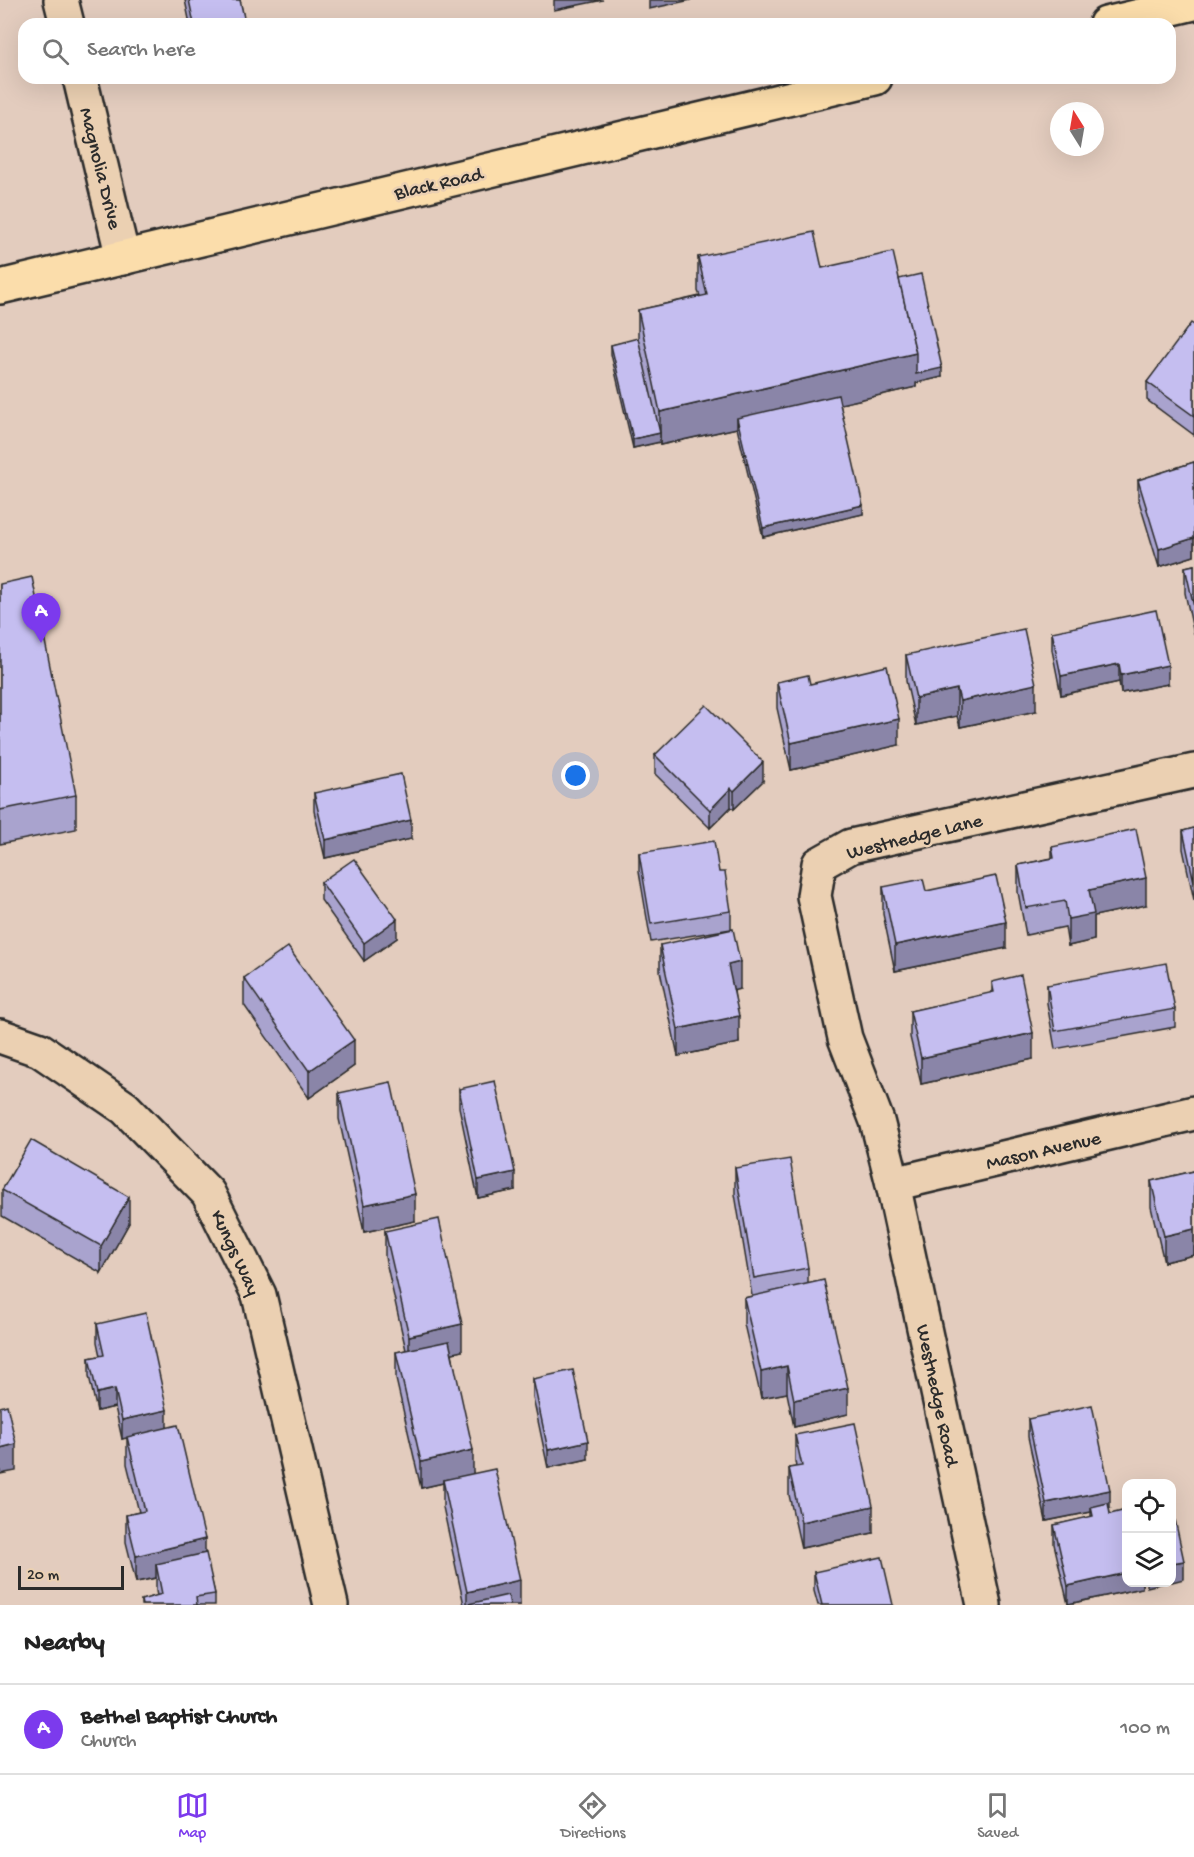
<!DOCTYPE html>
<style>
:root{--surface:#fff;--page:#f2f2f2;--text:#222;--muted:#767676;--line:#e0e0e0;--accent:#7c3aed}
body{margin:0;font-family:"Gochi Hand",sans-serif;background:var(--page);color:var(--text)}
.controls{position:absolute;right:18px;bottom:18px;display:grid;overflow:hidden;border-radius:12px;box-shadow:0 6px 24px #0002}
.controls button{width:54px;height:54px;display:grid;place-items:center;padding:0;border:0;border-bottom:2px solid var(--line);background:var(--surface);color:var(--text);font:30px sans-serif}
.compass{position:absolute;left:1050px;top:102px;width:54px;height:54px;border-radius:50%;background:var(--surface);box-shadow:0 6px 24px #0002;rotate:349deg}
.scale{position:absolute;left:18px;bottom:15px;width:106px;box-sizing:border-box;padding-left:6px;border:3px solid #2b2b2b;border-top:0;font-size:16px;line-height:21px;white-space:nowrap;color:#2b2b2b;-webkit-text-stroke:4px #ebd0b2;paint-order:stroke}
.you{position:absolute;left:576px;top:776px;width:21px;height:21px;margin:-15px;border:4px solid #fff;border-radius:50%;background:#1a73e8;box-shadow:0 0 0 9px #1a73e833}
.badge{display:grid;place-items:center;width:39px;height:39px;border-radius:50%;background:var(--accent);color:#fff;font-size:20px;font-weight:700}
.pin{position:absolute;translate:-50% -50px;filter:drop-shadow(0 2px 3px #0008)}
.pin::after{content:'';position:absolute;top:32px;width:21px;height:18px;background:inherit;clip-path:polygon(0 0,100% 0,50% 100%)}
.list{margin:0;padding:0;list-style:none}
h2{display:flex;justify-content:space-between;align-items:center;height:78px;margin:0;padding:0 24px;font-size:26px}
h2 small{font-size:20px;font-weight:400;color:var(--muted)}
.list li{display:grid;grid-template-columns:39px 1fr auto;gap:18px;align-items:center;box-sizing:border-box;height:90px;padding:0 24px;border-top:2px solid var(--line)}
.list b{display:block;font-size:22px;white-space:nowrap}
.list p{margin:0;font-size:20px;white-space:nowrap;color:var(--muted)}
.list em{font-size:20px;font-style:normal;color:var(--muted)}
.icon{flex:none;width:33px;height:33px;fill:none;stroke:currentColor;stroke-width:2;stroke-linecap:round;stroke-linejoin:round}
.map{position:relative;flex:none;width:1194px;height:1605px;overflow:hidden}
.search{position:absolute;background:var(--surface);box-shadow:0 6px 24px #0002;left:18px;right:18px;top:18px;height:66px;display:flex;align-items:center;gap:15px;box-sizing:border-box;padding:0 21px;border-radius:18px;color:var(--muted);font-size:22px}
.sheet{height:168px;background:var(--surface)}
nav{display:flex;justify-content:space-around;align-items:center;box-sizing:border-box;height:84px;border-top:2px solid var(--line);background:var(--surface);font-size:16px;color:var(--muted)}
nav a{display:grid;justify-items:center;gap:3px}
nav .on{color:var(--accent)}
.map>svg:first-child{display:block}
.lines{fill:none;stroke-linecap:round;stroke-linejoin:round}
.minor-casing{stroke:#2b2b2b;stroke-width:38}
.major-casing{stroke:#2b2b2b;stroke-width:38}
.minor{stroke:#ebd0b2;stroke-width:33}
.major{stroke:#fbddab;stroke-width:33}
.wall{fill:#a9a3ce;stroke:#2b2b2b;stroke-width:1.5}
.shaded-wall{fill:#8a85a8;stroke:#2b2b2b;stroke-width:1.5}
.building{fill:#c5bef0;stroke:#2b2b2b;stroke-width:1.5}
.labels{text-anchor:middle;stroke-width:5;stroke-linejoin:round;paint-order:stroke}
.street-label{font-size:20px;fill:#2b2b2b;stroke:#ebd0b2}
</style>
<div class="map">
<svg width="1194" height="1605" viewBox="0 0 1194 1605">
<rect width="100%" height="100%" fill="#e3ccbe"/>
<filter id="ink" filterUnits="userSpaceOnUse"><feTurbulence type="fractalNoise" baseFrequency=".0167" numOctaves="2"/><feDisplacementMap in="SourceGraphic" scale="12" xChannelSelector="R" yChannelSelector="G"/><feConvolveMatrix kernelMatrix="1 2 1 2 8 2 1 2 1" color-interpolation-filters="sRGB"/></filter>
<g filter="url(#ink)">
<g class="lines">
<g class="minor-casing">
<g id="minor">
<path d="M61 0 67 24"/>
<path d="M80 78 123 258"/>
<path d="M0 1036 40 1050 125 1108 208 1193 259 1295 331 1605"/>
<path d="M893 1184 1194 1113"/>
<path d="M984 1605 893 1184 877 1121 845 1038 814 896 819 864 851 846 1194 771"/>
</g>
</g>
<g class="major-casing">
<g id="major">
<path d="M1106 24 1194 3"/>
<path d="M0 287 875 78"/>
</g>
</g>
<use href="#minor" class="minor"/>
<use href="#major" class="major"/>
</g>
<g class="wall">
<path d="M185 0H240L245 24H190Z"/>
<path d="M698 257 822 268 899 279 942 377 916 383V387L840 404 863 514 763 537 737 428 660 445V442L633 448 611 354V345L638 339V310L700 296 698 291Z"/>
<path d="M1194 325V435L1147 400V382Z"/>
<path d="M1194 462V556L1159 567 1138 498V480Z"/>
<path d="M1194 565V634L1185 593V567Z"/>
<path d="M0 584 76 795V829L0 844Z"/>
<path d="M1052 632 1168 684 1121 693 1119 682 1061 695 1052 650Z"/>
<path d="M906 655 1036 711 960 727 957 716 916 725 906 681Z"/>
<path d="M777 682 810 684 899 745 791 770 777 708Z"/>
<path d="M655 755 763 781 734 809 731 807 710 828 655 774Z"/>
<path d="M314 793 411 839 325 858 314 811Z"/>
<path d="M1194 828V900L1183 849V831Z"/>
<path d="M1052 847 1146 905 1094 916V940L1068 946 1065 927 1026 935 1018 892V865L1052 858Z"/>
<path d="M639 853 719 872 731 911V929L651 942 639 871Z"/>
<path d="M321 882 397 938 364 961 321 900Z"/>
<path d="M883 887 926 891 1006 948 895 971 883 914Z"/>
<path d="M660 945 740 989 734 990 739 1043 678 1056 660 971Z"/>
<path d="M244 978 354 1066 309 1098 244 1005Z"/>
<path d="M992 982 1033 1059 921 1084 910 1037V1011L992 993Z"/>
<path d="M1047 985 1175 1009V1027L1055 1049 1047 1003Z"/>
<path d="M459 1089 515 1190 478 1198 459 1107Z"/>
<path d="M339 1093 415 1221 364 1232 339 1119Z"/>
<path d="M735 1168 808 1268V1283L848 1414 794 1427 787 1393 761 1398 744 1324V1298L752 1296 735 1194Z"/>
<path d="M1194 1171V1255L1164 1262 1151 1207V1181Z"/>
<path d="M2 1190 129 1223 101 1273 2 1216Z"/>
<path d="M385 1231 462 1351 452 1353 473 1474 520 1605H464L443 1507V1483L421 1488 396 1379V1352L406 1350 385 1257Z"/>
<path d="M97 1324 167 1427 205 1553 215 1594V1605H141V1600L157 1596 156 1591V1578L136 1582 126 1542V1515L139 1512 127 1464V1437L122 1439 115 1407 97 1411 89 1376V1358L100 1356 97 1342Z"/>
<path d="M533 1379 588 1459 548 1468 533 1397Z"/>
<path d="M1028 1419 1110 1508H1109L1110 1514 1142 1582V1588L1068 1604 1054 1544V1525L1091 1517V1512L1046 1521 1028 1437Z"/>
<path d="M795 1435 873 1533 801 1548 789 1495V1468L796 1467 795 1461Z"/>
<path d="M814 1572 893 1605H818L814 1591Z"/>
</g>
<g class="shaded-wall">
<path d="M554 0H603L554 10Z"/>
<path d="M649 0H691L649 9Z"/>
<path d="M916 353 942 368V377L916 383V387L739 427 737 418V428L660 445V412Z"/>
<path d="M660 433V442L633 448V439Z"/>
<path d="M863 505V514L763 537V528Z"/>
<path d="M1194 538V556L1159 567V549Z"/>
<path d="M1119 664V682L1061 695V676Z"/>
<path d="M1168 665V684L1121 693V675Z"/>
<path d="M1036 684V711L960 727V701Z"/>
<path d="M957 689V716L916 725V698Z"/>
<path d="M899 719V745L791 770V743Z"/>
<path d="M763 762V781L734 809V791Z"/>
<path d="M731 788V807L710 828V810Z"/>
<path d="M411 820V839L325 858V840Z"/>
<path d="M1146 878V905L1094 916V940L1068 946V919L1089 890Z"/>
<path d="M397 919V938L364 961V943Z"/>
<path d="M1006 922V948L895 971V945Z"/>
<path d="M740 962V989L728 992V965Z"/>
<path d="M739 1016V1043L678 1056V1029Z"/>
<path d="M1033 1033V1059L921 1084V1058Z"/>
<path d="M354 1040V1066L309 1098V1071Z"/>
<path d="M515 1172V1190L478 1198V1180Z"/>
<path d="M415 1194V1221L364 1232V1205Z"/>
<path d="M129 1197V1223L101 1273V1246Z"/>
<path d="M1194 1229V1255L1164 1262V1236Z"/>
<path d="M462 1324V1351L409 1363V1336Z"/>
<path d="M787 1366V1393L761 1398V1372Z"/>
<path d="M848 1388V1414L794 1427V1400Z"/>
<path d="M115 1389V1407L97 1411V1393Z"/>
<path d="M167 1410V1429L122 1439V1420Z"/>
<path d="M588 1441V1459L548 1468V1450Z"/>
<path d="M16 1444V1471L0 1474V1448Z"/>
<path d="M473 1450V1476L443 1480V1483L421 1488V1462Z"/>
<path d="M1110 1490V1508L1092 1512 1091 1507V1512L1046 1521V1503Z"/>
<path d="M873 1506V1533L801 1548V1522Z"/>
<path d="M205 1539V1566L156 1564V1578L136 1582V1556Z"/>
<path d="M1184 1561V1579L1172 1582V1563Z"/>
<path d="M1126 1573V1582H1142V1588L1068 1604V1586Z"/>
<path d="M520 1580V1605H467V1592Z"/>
<path d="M1147 1582H1168L1147 1587Z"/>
</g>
<g class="building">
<path d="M189 0H240L245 22 236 24H194Z"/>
<path d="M814 232 822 268 893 252 916 353 660 412 638 310 707 295 698 257Z"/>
<path d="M921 274 942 368 916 374V353L899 279Z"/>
<path d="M1191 323 1194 325V416L1147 382Z"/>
<path d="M638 338 660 433 633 439 611 345Z"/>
<path d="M838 395 863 505 763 528 737 418Z"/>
<path d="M1194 462V538L1159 549 1138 480Z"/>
<path d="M1194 565V607L1185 567Z"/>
<path d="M32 577 76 795 0 810V584Z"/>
<path d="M1156 610 1168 665 1121 675 1119 664 1061 676 1052 632Z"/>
<path d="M1024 629 1036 684 960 701 957 689 916 698 906 655Z"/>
<path d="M887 666 899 719 791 743 777 682 808 675 810 684Z"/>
<path d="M706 705 763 762 734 791 731 788 710 810 655 755Z"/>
<path d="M401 774 411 820 325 840 314 793Z"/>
<path d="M1194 828V882L1183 831Z"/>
<path d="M1136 829 1146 878 1089 890 1094 914 1068 919 1065 901 1026 908 1018 865 1054 858 1052 847Z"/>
<path d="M714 841 719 872H725L731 911 651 924 639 853Z"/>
<path d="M354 859 397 919 364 943 321 882Z"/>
<path d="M996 876 1006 922 895 945 883 887 923 879 926 891Z"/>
<path d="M733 929 740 962 728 965 739 1016 678 1029 660 945Z"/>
<path d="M288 947 354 1040 309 1071 244 978Z"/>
<path d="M1166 963 1175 1009 1055 1031 1047 985Z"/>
<path d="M1021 975 1033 1033 921 1058 910 1011 994 992 992 982Z"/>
<path d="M495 1081 515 1172 478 1180 459 1089Z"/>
<path d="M391 1082 415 1194 364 1205 339 1093Z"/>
<path d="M31 1140 129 1197 101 1246 2 1190Z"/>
<path d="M790 1159 808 1268 754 1278 735 1168Z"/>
<path d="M1194 1171V1229L1164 1236 1151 1181Z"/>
<path d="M439 1219 462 1324 409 1336 385 1231Z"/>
<path d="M824 1280 848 1388 794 1400 787 1366 761 1372 744 1298Z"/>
<path d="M146 1313 167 1410 122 1420 115 1389 97 1393 89 1358 104 1355 97 1324Z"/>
<path d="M449 1341 473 1450 421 1462 396 1352Z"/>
<path d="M573 1370 588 1441 548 1450 533 1379Z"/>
<path d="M7 1405 16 1444 0 1448V1407Z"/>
<path d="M1092 1405 1110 1490 1046 1503 1028 1419Z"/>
<path d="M855 1423 873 1506 801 1522 789 1468 802 1466 795 1435Z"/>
<path d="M178 1425 205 1539 136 1556 126 1515 145 1511 127 1437Z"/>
<path d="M495 1469 520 1580 467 1592 443 1480Z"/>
<path d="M1108 1503 1110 1514 1126 1510V1573L1068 1586 1054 1525 1093 1516 1091 1507Z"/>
<path d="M1172 1515H1174L1184 1561 1172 1563Z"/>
<path d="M206 1553 215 1594 196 1597 197 1605H142L141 1600 162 1594 156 1564Z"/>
<path d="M882 1557 893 1605H822L814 1572Z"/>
<path d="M508 1595 510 1605H464Z"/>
</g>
</g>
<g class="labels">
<g class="street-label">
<text transform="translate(102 168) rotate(76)" y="7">Magnolia Drive</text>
<text transform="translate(438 182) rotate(-13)" y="7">Black Road</text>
<text transform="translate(914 835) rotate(-14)" y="7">Westnedge Lane</text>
<text transform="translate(1043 1149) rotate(-13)" y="7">Mason Avenue</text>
<text transform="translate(237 1252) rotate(65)" y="7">Kungs Way</text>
<text transform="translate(939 1395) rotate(78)" y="7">Westnedge Road</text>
</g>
</g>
</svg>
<div class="controls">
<button><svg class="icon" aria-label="locate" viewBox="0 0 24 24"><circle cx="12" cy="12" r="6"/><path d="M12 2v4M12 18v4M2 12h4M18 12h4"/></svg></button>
<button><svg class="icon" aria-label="layers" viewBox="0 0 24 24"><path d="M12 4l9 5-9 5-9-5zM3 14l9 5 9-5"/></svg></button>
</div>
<svg class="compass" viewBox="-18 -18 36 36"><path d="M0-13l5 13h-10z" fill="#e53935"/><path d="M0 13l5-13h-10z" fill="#767676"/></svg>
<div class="scale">20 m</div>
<div class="you"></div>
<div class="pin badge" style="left:41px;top:643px">A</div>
<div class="search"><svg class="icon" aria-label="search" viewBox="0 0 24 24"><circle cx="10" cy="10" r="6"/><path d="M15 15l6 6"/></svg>Search here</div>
</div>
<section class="sheet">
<h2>Nearby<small></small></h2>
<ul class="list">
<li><span class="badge">A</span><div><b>Bethel Baptist Church</b><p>Church</p></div><em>100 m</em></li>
</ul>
</section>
<nav>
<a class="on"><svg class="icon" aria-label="map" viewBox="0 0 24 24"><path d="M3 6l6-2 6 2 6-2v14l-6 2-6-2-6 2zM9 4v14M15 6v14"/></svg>Map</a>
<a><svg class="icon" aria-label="directions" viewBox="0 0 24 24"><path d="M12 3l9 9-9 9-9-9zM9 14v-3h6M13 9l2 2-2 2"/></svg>Directions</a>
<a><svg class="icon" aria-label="saved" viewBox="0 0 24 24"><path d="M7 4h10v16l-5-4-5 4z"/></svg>Saved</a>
</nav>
